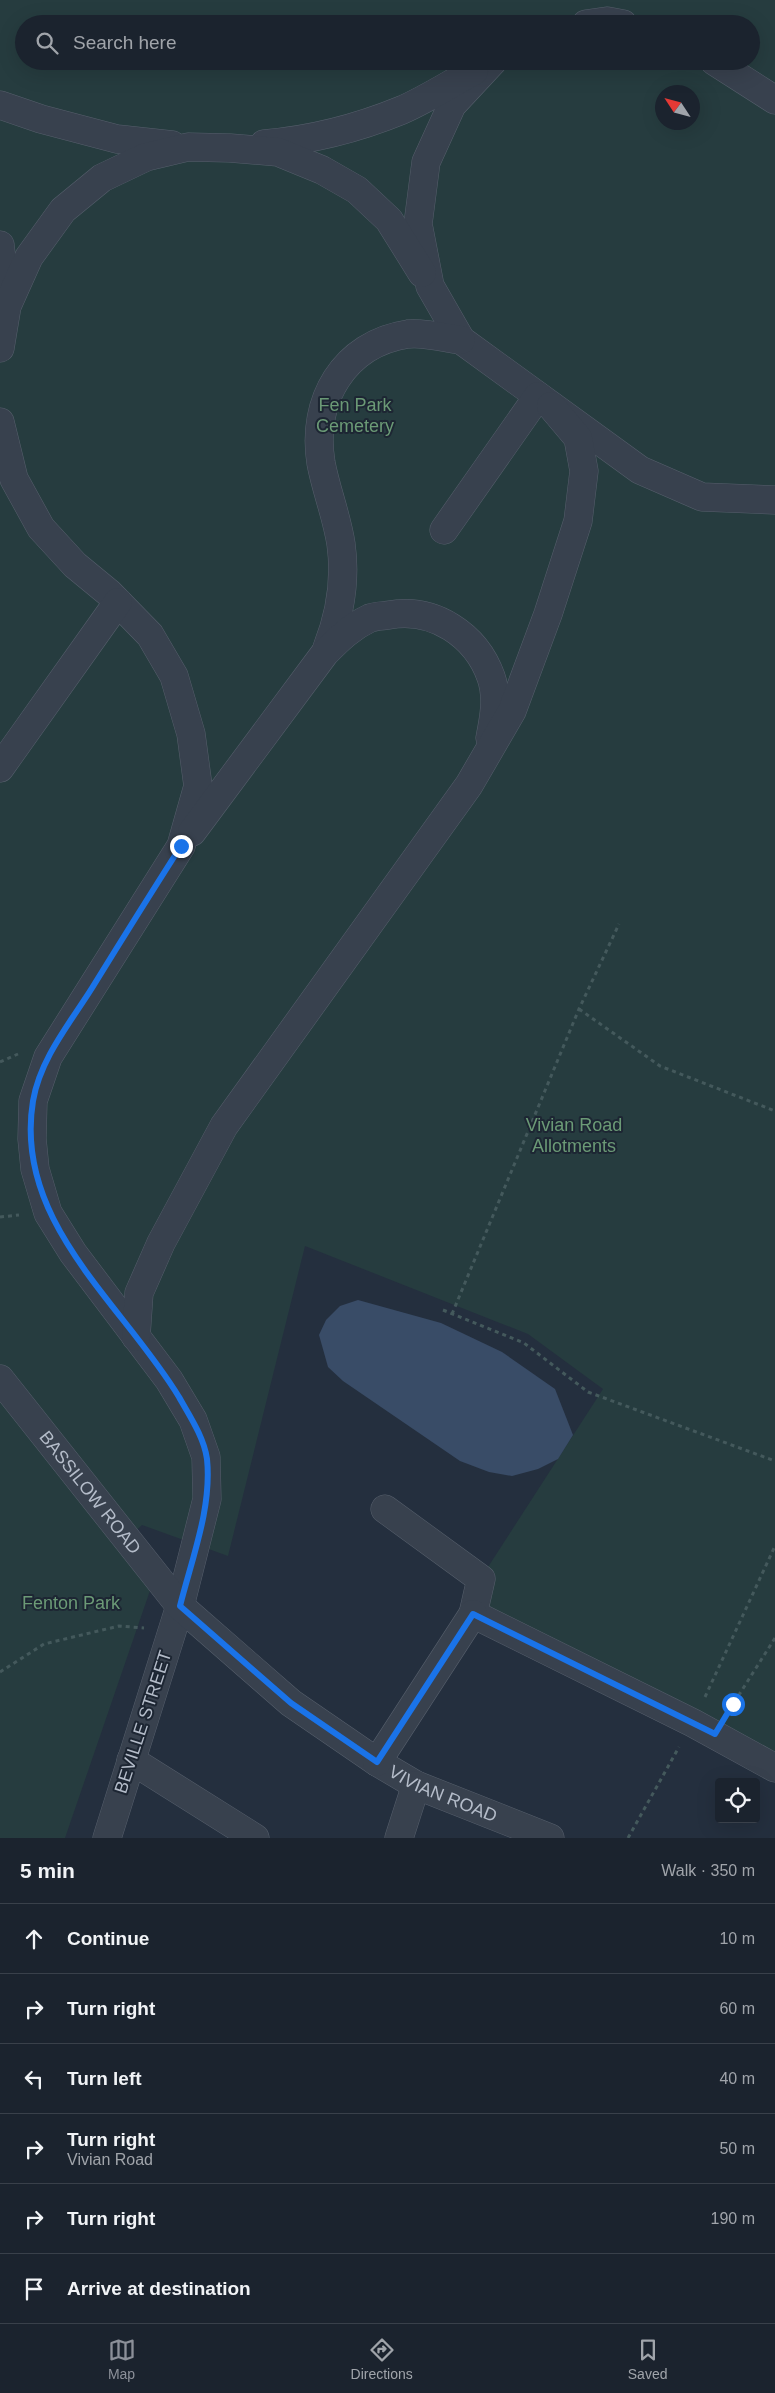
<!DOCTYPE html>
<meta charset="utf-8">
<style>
:root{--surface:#1b232e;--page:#242b36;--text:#f1f3f6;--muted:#a0a4aa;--line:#39404a;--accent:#8c9099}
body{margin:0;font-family:Helvetica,sans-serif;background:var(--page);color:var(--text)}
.controls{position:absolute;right:15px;bottom:15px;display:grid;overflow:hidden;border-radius:5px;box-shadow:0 5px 20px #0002}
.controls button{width:45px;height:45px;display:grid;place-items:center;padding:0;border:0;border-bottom:1px solid var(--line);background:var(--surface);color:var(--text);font:25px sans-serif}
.compass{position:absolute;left:655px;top:85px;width:45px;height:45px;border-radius:50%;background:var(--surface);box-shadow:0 5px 20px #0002;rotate:306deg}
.stop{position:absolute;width:15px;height:15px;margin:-11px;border:4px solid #1a73e8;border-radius:50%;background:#fff}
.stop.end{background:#1a73e8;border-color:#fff;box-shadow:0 1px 5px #0008}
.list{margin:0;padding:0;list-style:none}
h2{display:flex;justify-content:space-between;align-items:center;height:65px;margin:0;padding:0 20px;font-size:21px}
h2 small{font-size:16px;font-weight:400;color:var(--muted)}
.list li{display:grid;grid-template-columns:32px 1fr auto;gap:15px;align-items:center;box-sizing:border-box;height:70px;padding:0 20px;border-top:1px solid var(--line)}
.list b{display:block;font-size:19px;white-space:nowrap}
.list p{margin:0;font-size:16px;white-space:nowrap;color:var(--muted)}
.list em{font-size:16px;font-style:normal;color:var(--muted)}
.icon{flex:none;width:28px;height:28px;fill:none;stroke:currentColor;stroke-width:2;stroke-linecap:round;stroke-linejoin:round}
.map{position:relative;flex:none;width:775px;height:1838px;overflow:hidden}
.search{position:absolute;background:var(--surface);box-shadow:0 5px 20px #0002;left:15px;right:15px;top:15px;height:55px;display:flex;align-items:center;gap:12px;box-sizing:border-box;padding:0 18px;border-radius:28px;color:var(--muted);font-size:19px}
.sheet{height:485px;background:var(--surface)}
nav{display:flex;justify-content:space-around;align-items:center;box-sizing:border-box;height:70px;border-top:1px solid var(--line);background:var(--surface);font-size:14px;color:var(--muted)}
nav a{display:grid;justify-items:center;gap:2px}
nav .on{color:var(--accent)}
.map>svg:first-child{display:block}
.green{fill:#263c3f;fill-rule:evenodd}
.water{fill:#394c67}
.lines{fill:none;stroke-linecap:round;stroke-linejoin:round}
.minor-casing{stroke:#565f6c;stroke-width:29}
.path{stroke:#44595c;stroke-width:3;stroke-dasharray:4 4;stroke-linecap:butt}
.minor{stroke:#38414e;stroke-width:28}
.route{stroke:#1a73e8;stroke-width:6}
.labels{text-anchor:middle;stroke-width:4;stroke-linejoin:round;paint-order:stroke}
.park-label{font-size:18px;fill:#6b9a76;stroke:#1d2633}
.street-label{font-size:18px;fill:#b4bcc9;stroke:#1d2633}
</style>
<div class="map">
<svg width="775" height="1838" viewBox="0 0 775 1838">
<rect width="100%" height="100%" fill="#242f3e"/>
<path class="green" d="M0 0H775V1758L485 1605 488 1567 603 1389 528 1334 305 1246 228 1556 142 1525 117 1548 155 1576 65 1838H0ZM24 24H751V61H24ZM662 92H692V122H662Z"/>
<path class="water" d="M358 1300 441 1323 502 1352 555 1389 573 1435 558 1459 538 1469 512 1476 489 1472 460 1461 343 1381 328 1367 319 1335 326 1320 340 1306Z"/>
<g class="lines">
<g class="minor-casing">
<g id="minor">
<path d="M586 24 607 21 623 24"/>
<path d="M493 61 452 105 426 162 418 224 430 286 461 340 640 470 702 497 775 500"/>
<path d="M714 61 775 100"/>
<path d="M0 105 41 119 117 139 172 145"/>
<path d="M264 144C312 140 358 128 402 110 427 99 450 84 474 71"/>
<path d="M0 245 7 305"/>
<path d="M0 348 7 306 29 257 63 210 102 178 146 157 188 147 230 148 278 152 322 170 357 190 389 220 422 273"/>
<path d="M0 422 14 479 41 528 75 565 109 593 150 635 174 676 191 734 198 786 181 846 48 1057 33 1101 32 1139 35 1169 48 1213 73 1253 169 1380 193 1420 206 1457 207 1499 180 1606 107 1838"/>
<path d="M444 530 538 396"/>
<path d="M327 648C340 615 346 580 341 544 337 517 326 490 321 463 311 401 343 344 408 334 424 332 445 338 461 340"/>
<path d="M0 768 118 602"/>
<path d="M192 832 325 653C339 639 351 627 370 618 376 616 383 616 389 615 434 607 476 635 491 677 498 697 494 718 490 738"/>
<path d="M136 1337 139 1293 161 1243 224 1126 469 785 512 711 548 614 578 521 584 471 578 438 551 406"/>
<path id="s1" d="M0 1379 180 1606 291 1703 377 1762 416 1785 550 1838"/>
<path d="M385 1509 481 1579 473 1614 693 1723 775 1768"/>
<path d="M131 1760 255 1838"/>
<path d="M377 1762 473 1614"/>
<path d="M399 1838 416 1785"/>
</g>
</g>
<g class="path">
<path d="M579 1009 660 1066 775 1111"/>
<path d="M0 1062 18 1054"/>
<path d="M0 1217 19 1215"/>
<path d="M443 1310 524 1343 588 1392 775 1461"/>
<path d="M452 1314 579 1009 619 924"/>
<path d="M0 1672 44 1644 119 1626 144 1628"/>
<path d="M705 1697 775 1546"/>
<path d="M730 1709 775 1638"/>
<path d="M628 1838 679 1747"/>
</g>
<use href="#minor" class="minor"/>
</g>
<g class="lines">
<path class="route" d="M181 846C151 893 121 941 92 988 70 1023 40 1059 33 1101 13 1222 123 1304 179 1397 189 1415 204 1437 207 1459 212 1508 192 1558 180 1606L291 1703 377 1762 473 1614 715 1734 733 1704"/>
</g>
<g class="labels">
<g class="park-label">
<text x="355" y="411">Fen Park<tspan x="355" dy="21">Cemetery</tspan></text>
<text x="574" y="1131">Vivian Road<tspan x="574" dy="21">Allotments</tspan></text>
<text x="71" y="1609">Fenton Park</text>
</g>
<g class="street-label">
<text dy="6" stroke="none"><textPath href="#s1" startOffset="145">BASSILOW ROAD</textPath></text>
<text transform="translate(143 1722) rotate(-72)" y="6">BEVILLE STREET</text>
<text dy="6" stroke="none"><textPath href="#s1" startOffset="615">VIVIAN ROAD</textPath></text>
</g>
</g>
</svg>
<div class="controls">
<button><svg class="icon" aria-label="locate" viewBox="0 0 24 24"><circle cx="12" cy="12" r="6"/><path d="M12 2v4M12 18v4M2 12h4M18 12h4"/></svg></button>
</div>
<svg class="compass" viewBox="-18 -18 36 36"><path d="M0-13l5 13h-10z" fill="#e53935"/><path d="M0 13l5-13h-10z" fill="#a0a4aa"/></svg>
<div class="stop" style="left:733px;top:1704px"></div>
<div class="stop end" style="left:181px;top:846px"></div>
<div class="search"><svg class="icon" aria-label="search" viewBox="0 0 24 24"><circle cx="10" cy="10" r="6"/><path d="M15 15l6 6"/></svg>Search here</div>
</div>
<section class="sheet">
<h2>5 min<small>Walk · 350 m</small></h2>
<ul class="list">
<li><svg class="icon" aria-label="ahead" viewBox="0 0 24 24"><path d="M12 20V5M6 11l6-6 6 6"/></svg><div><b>Continue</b></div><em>10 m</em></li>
<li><svg class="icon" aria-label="right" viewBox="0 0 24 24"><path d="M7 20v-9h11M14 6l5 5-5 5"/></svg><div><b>Turn right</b></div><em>60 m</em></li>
<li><svg class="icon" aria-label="left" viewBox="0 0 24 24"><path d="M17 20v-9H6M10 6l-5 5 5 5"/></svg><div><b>Turn left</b></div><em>40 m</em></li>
<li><svg class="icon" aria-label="right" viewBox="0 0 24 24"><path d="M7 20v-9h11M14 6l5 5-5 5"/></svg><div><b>Turn right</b><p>Vivian Road</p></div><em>50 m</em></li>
<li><svg class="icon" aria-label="right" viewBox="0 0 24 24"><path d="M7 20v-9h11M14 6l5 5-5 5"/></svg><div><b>Turn right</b></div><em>190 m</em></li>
<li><svg class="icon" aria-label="arrive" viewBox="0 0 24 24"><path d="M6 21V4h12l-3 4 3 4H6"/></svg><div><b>Arrive at destination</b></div></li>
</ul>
</section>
<nav>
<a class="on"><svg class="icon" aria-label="map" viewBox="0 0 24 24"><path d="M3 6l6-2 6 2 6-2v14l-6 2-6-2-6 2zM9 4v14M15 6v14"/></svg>Map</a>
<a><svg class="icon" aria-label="directions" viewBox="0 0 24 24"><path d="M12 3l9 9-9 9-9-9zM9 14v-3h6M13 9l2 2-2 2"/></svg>Directions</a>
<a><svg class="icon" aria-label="saved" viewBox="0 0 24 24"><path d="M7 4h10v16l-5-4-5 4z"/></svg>Saved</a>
</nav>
